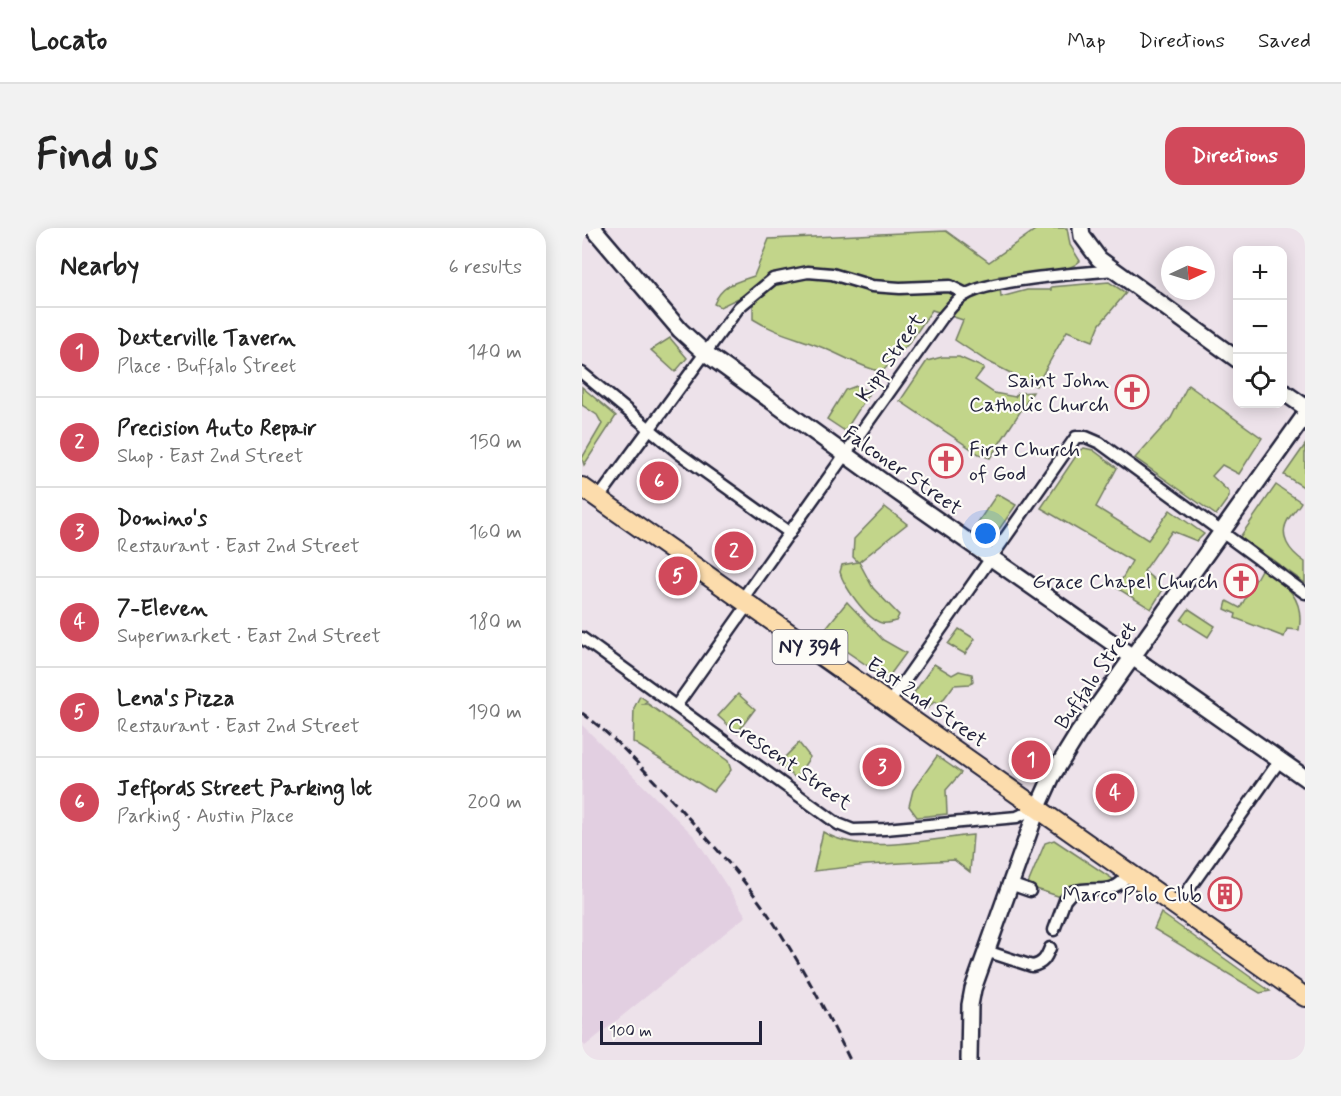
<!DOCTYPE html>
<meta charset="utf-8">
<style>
:root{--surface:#fff;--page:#f2f2f2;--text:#222;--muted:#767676;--line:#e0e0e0;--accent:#d1495b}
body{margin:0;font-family:Mynerve,sans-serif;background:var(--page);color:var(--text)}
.controls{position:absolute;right:18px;top:18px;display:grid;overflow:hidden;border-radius:12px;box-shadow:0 3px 15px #0003}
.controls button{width:54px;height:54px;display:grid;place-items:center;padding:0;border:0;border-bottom:2px solid var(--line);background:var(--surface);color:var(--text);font:30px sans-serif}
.compass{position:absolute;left:579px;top:18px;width:54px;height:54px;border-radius:50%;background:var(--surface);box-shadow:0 3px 15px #0003;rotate:86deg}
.scale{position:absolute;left:18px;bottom:15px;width:162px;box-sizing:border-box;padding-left:6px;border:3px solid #22223b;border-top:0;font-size:16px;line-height:21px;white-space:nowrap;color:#22223b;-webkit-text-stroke:4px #fdfcf7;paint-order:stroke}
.you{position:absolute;left:404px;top:306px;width:21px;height:21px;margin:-15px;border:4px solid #fff;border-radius:50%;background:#1a73e8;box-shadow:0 0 0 9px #1a73e833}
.badge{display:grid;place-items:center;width:39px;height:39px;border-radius:50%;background:var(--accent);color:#fff;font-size:20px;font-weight:700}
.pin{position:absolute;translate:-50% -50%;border:3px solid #fff;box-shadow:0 2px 6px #0006}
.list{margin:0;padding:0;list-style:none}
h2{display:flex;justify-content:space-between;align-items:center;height:78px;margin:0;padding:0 24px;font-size:26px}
h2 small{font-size:20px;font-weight:400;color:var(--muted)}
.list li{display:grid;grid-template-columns:39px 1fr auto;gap:18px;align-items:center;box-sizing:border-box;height:90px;padding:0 24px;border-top:2px solid var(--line)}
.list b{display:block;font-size:22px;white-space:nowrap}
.list p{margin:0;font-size:20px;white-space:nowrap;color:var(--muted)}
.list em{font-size:20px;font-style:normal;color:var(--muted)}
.icon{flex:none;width:33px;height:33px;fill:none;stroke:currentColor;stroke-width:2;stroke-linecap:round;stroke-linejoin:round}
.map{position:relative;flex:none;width:723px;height:832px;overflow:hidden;border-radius:18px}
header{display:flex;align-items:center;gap:36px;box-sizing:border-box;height:84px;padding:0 30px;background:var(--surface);border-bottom:2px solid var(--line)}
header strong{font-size:28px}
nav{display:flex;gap:33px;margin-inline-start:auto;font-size:21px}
.intro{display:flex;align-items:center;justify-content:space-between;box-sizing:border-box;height:144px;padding:0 36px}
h1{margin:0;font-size:42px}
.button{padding:15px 27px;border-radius:18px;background:var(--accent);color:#fff;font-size:21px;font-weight:700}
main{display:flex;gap:36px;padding:0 36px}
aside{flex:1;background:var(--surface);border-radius:18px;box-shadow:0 3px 15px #0003}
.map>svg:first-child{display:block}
.built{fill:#e2cfe1}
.green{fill:#c2d58a;stroke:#727c62;stroke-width:1.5}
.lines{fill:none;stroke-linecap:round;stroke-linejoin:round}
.street-casing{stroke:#22223b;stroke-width:15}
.secondary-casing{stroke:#22223b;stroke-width:20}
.primary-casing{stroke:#22223b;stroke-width:22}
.street{stroke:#fdfcf7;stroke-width:10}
.secondary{stroke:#fdfcf7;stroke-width:15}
.primary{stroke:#fcdcac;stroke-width:18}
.rail{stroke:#22223b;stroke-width:3;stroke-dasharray:9 4.5;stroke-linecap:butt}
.labels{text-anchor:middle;stroke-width:4.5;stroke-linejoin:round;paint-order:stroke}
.shield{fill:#fdfcf7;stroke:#646373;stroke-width:1.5}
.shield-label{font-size:20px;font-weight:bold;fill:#22223b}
.street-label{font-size:21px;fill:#22223b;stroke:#fdfcf7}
.poi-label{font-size:21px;fill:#22223b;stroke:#fdfcf7;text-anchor:end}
</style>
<header>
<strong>Locato</strong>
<nav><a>Map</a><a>Directions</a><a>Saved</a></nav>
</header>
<div class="intro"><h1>Find us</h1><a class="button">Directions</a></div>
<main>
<aside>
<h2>Nearby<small>6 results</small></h2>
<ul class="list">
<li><span class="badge">1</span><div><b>Dexterville Tavern</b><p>Place · Buffalo Street</p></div><em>140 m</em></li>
<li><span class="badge">2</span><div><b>Precision Auto Repair</b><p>Shop · East 2nd Street</p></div><em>150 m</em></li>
<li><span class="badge">3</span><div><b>Domino's</b><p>Restaurant · East 2nd Street</p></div><em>160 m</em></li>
<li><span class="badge">4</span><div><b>7-Eleven</b><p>Supermarket · East 2nd Street</p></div><em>180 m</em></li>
<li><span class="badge">5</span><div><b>Lena's Pizza</b><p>Restaurant · East 2nd Street</p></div><em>190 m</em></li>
<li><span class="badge">6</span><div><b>Jeffords Street Parking lot</b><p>Parking · Austin Place</p></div><em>200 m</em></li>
</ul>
</aside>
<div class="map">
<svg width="723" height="832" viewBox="0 0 723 832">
<rect width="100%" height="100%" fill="#ede2ea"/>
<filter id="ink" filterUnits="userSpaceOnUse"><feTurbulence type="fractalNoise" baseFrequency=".0167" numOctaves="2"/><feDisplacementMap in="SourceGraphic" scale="12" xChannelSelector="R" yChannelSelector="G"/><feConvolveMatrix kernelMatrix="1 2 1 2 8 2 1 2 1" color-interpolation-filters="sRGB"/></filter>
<g filter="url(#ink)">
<path class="built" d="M0 497 113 609 164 688 3 818 0 814Z"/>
<g class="green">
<path d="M456 0H485L488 17 498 33C483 48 438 46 417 48L419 69 445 62H469V59L527 54 544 65 518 96 511 113 485 103 454 158 403 132 373 112 381 92 350 82 328 114 300 144C279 139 263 129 244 121 218 110 195 106 171 91V63L138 79 132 76C139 57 154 54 172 48L187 11 364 3 407 34Z"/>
<path d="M88 110 105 130 93 144 69 122Z"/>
<path d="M360 129H377L402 140 393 152 412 165 433 169 436 165 451 164 408 230 397 226 318 173 345 133Z"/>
<path d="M606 157 680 210 657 246 640 237 630 248 647 264V269L634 287 553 230 589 190Z"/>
<path d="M274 158 288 164 263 203 245 191 263 162Z"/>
<path d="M0 159 34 188 2 237 0 230 20 196 15 187 0 177Z"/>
<path d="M723 217V260L702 247Z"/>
<path d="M502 220 511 222 535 240 514 279 566 312 588 282 622 306 615 313 590 303 562 343 582 360 569 381 535 360 550 333 459 280 498 222Z"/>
<path d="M694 257 719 274C716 280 711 284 707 290 695 308 708 324 723 334V355L658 309Z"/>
<path d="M415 266 434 277 409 313 392 300Z"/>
<path d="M303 279 325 296 277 334 291 360 317 387 314 393C309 394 304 396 300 395 285 392 261 357 258 344L260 337 276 334 271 329 272 311Z"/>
<path d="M680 340C703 356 723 369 717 402L705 401 702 409 653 390 654 386 643 381 645 373 658 380Z"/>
<path d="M265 374 301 412 324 425 305 451 239 406Z"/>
<path d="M607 381 633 398 626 409 599 392Z"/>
<path d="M377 401 393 411 383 426 366 416Z"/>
<path d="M352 436 370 447 377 443 390 446 391 453 388 456 372 457 358 476 352 474 346 480 329 469Z"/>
<path d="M156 466 173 481 155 505 136 488Z"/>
<path d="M58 468 65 473 61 476H66L146 533 149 542 131 564 51 514 52 480Z"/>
<path d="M217 515 228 529 214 550 196 536Z"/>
<path d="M355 528 379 545 364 562 365 586 335 589 327 578 331 562Z"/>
<path d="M241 604C281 628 347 611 391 607L388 644 372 632 285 637 232 643Z"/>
<path d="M472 612 534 653C516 661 490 648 479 669L445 658 463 615Z"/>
<path d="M579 685 688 763 678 765 572 701Z"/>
</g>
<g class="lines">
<g class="street-casing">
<g id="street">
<path d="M0 145 98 226 208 305"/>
<path d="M16 271 157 79 191 51 226 44 250 46 290 58 318 60 368 58 384 66"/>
<path d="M161 370 360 90C367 82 374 72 383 67 409 51 497 46 531 42"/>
<path d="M0 410 256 596 271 602 303 601 435 589 456 579"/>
<path d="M307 475 494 209H504L518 215 723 365"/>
<path d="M94 478 167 375"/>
<path d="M428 656 448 663"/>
<path d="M595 678 698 532"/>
<path d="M472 702 483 672 490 664C515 656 530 671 548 644"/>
<path d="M404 723 450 738C461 736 464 730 468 720"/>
</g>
</g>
<g class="secondary-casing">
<g id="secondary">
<path d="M11 0 98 102 122 124 304 256 723 550"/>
<path d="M499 0 500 8 517 31 656 132"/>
<path d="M700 163 723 179"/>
<path d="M387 832 388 777 391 761 456 579 470 548 497 504 723 187"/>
</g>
</g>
<g class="primary-casing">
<path id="primary" d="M0 259 723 769"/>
</g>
<use href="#street" class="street"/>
<use href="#secondary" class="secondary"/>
<use href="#primary" class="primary"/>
<path class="rail" d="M0 485C33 509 60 540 88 570 123 608 159 646 188 689 218 734 244 783 268 832"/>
</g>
</g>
<defs>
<g id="church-ring" transform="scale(1.725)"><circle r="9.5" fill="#fdfcf7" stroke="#d1495b" stroke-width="1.5"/><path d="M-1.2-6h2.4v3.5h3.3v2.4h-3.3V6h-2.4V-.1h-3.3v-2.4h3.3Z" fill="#d1495b"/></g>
<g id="building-ring" transform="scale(1.725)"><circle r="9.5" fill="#fdfcf7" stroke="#d1495b" stroke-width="1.5"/><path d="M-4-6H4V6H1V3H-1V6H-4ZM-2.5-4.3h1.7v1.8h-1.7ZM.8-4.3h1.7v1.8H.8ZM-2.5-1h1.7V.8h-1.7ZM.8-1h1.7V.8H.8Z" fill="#d1495b"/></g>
</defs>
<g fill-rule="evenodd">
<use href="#church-ring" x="550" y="164"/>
<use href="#church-ring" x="364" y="233"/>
<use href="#church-ring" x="659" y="353"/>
<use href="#building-ring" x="643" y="666"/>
</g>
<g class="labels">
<rect class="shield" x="190.5" y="402" width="75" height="34" rx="4.5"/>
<g class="shield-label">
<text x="228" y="426">NY 394</text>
</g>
<g class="street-label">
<text transform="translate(308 129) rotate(-55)" y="7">Kipp Street</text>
<text transform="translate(321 242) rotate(35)" y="7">Falconer Street</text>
<text transform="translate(513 447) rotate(-55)" y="7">Buffalo Street</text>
<text transform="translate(345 474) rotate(35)" y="7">East 2nd Street</text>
<text transform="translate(208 535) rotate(35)" y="7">Crescent Street</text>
</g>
<g class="poi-label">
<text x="527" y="159">Saint John<tspan x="527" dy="24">Catholic Church</tspan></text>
<text x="387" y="228" text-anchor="start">First Church<tspan x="387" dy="24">of God</tspan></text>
<text x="636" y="360">Grace Chapel Church</text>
<text x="620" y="673">Marco Polo Club</text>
</g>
</g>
</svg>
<div class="controls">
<button>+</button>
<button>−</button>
<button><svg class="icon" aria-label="locate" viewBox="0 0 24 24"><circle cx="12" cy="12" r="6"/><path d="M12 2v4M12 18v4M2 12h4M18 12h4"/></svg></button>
</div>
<svg class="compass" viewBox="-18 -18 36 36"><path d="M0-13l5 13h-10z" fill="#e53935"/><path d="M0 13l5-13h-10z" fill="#767676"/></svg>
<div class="scale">100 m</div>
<div class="you"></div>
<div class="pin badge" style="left:449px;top:532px">1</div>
<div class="pin badge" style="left:152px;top:323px">2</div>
<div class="pin badge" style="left:300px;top:539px">3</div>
<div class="pin badge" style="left:533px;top:565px">4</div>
<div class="pin badge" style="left:96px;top:348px">5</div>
<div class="pin badge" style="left:77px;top:253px">6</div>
</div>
</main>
